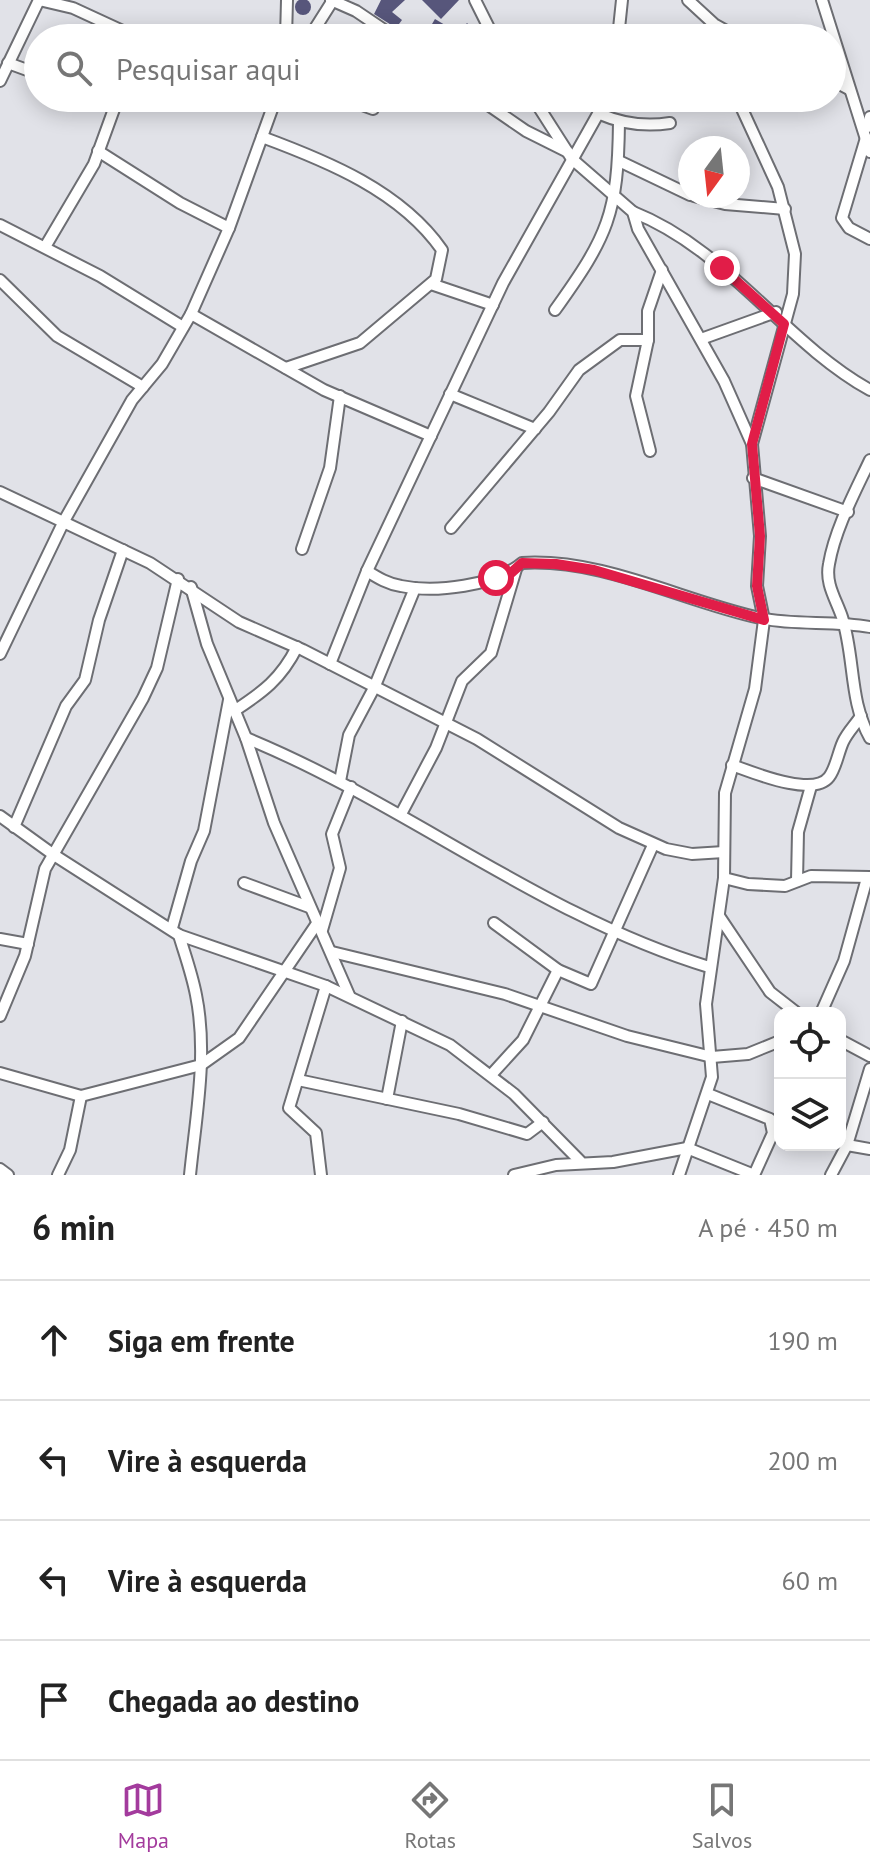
<!DOCTYPE html>
<html lang="pt">
<meta charset="utf-8">
<style>
:root{--surface:#fff;--page:#f6f6f6;--text:#222;--muted:#767676;--line:#e0e0e0;--accent:#a33b9d}
body{margin:0;font-family:"PT Sans",sans-serif;background:var(--page);color:var(--text)}
.controls{position:absolute;right:24px;bottom:24px;display:grid;overflow:hidden;border-radius:16px;box-shadow:0 4px 20px #0003}
.controls button{width:72px;height:72px;display:grid;place-items:center;padding:0;border:0;border-bottom:2px solid var(--line);background:var(--surface);color:var(--text);font:40px sans-serif}
.compass{position:absolute;left:678px;top:136px;width:72px;height:72px;border-radius:50%;background:var(--surface);box-shadow:0 4px 20px #0003;rotate:195deg}
.stop{position:absolute;width:24px;height:24px;margin:-18px;border:6px solid #e11d48;border-radius:50%;background:#fff}
.stop.end{background:#e11d48;border-color:#fff;box-shadow:0 2px 8px #0008}
.list{margin:0;padding:0;list-style:none}
h2{display:flex;justify-content:space-between;align-items:center;height:104px;margin:0;padding:0 32px;font-size:34px}
h2 small{font-size:26px;font-weight:400;color:var(--muted)}
.list li{display:grid;grid-template-columns:52px 1fr auto;gap:24px;align-items:center;box-sizing:border-box;height:120px;padding:0 32px;border-top:2px solid var(--line)}
.list b{display:block;font-size:30px;white-space:nowrap}
.list em{font-size:26px;font-style:normal;color:var(--muted)}
.icon{flex:none;width:44px;height:44px;fill:none;stroke:currentColor;stroke-width:2;stroke-linecap:round;stroke-linejoin:round}
.map{position:relative;flex:none;width:870px;height:1175px;overflow:hidden}
.search{position:absolute;background:var(--surface);box-shadow:0 4px 20px #0003;left:24px;right:24px;top:24px;height:88px;display:flex;align-items:center;gap:20px;box-sizing:border-box;padding:0 28px;border-radius:44px;color:var(--muted);font-size:30px}
.sheet{height:584px;background:var(--surface)}
nav{display:flex;justify-content:space-around;align-items:center;box-sizing:border-box;height:112px;border-top:2px solid var(--line);background:var(--surface);font-size:22px;color:var(--muted)}
nav a{display:grid;justify-items:center;gap:4px}
nav .on{color:var(--accent)}
.map>svg:first-child{display:block}
.building{fill:#57567b}
.lines{fill:none;stroke-linecap:round;stroke-linejoin:round}
.minor-casing{stroke:#6d6e73;stroke-width:14}
.minor{stroke:#fff;stroke-width:10}
.route{stroke:#e11d48;stroke-width:10}
</style>
<div class="map">
<svg width="870" height="1175" viewBox="0 0 870 1175">
<rect width="100%" height="100%" fill="#e1e2e8"/>
<g class="building">
<circle cx="303" cy="7" r="8"/>
<path d="M381 0H405L392 12 402 20 396 28 374 14Z"/>
<path d="M422 0H459L441 19Z"/>
<path d="M435 19 445 25 439 35 429 29Z"/>
<path d="M467 23 476 32 471 38H454Z"/>
</g>
<g class="lines">
<g class="minor-casing">
<g id="minor">
<path d="M39 0 73 8 138 38"/>
<path d="M331 0 356 11 396 38"/>
<path d="M475 0 494 38"/>
<path d="M688 0 714 24 739 38"/>
<path d="M822 0 870 152"/>
<path d="M286 38 287 0"/>
<path d="M309 38 333 0"/>
<path d="M618 38 622 0"/>
<path d="M8 63 38 74"/>
<path d="M832 80 849 89"/>
<path d="M0 81 39 0"/>
<path d="M103 98 115 102"/>
<path d="M343 98 373 109"/>
<path d="M478 98 526 131 568 152"/>
<path d="M533 98 572 159 633 212 638 229 724 381 752 444 760 536 757 586 764 620 755 689 725 793 724 878 706 1004 712 1077 679 1175"/>
<path d="M737 98 778 187 795 254 793 294 752 444"/>
<path d="M600 114C623 124 645 127 670 123"/>
<path d="M868 127 870 117"/>
<path d="M262 137C327 161 401 191 442 250L436 279 360 343 286 368"/>
<path d="M866 138 842 218 849 228 870 239"/>
<path d="M98 151 180 203 229 228"/>
<path d="M619 161 690 195"/>
<path d="M694 196 725 204 785 209"/>
<path d="M633 212C727 249 784 342 870 390"/>
<path d="M0 225 100 276 183 327"/>
<path d="M45 247 94 164 118 98"/>
<path d="M0 280 57 336 143 387"/>
<path d="M431 284 493 305"/>
<path d="M555 310C608 236 618 214 619 122"/>
<path d="M191 314 324 390 431 436"/>
<path d="M701 339 776 312"/>
<path d="M450 394 535 429"/>
<path d="M650 451 636 396 648 340V311L662 270"/>
<path d="M870 460C855 492 835 529 829 564 825 584 836 599 842 617 855 657 849 701 870 738"/>
<path d="M753 478 848 512"/>
<path d="M0 492 150 563 239 622 303 650 477 739 619 828 666 849 692 854 724 852"/>
<path d="M451 528 549 412 579 370 620 340H648"/>
<path d="M302 549 330 468 340 396"/>
<path d="M367 571C378 578 388 584 401 586 435 593 495 586 522 563 603 558 682 601 760 618 793 626 834 620 870 627"/>
<path d="M191 587 207 644 246 738 274 823 349 995"/>
<path d="M0 654 64 521 132 400 162 364 191 314 229 228 276 98"/>
<path d="M330 664 367 571 503 283 607 98"/>
<path d="M234 711C263 692 281 679 297 647"/>
<path d="M246 738C405 803 543 917 709 967"/>
<path d="M732 765C752 772 813 798 829 777 836 768 838 753 843 742 847 733 855 725 861 716"/>
<path d="M340 781 349 735 374 688 415 588"/>
<path d="M401 814 436 748 462 681 491 653 516 569"/>
<path d="M0 816 54 855 179 935 326 986 450 1045 514 1094 580 1161"/>
<path d="M14 827 66 706 85 680 99 620 123 550"/>
<path d="M724 878 748 884 785 886 811 876 870 877"/>
<path d="M797 881 798 832 811 786"/>
<path d="M244 883 309 907"/>
<path d="M719 916 770 992 797 1013"/>
<path d="M494 923 558 970 591 984 653 845"/>
<path d="M172 928 191 861 204 831 229 700"/>
<path d="M322 930 340 868 332 834 351 787"/>
<path d="M179 935C185 955 192 974 196 995 208 1054 196 1115 190 1175"/>
<path d="M0 939 28 944"/>
<path d="M332 952 505 994 627 1036 712 1057 748 1054 780 1041"/>
<path d="M821 1013 844 961 867 878"/>
<path d="M0 1016 25 956 45 869 143 698 157 668 178 579"/>
<path d="M840 1040 870 1056"/>
<path d="M0 1073 81 1096 201 1065 239 1038 318 922"/>
<path d="M491 1075 523 1040 558 970"/>
<path d="M298 1080 459 1114 527 1134 543 1122"/>
<path d="M708 1094 770 1119 773 1133 754 1175"/>
<path d="M387 1099 402 1021"/>
<path d="M847 1145 870 1149"/>
<path d="M0 1169 8 1175"/>
<path d="M58 1175 70 1150 81 1096"/>
<path d="M321 1175 316 1133 289 1108 326 986"/>
<path d="M514 1175 556 1165 613 1162 687 1148 754 1175"/>
<path d="M831 1175 847 1145 870 1069"/>
</g>
</g>
<use href="#minor" class="minor"/>
</g>
<g class="lines">
<path class="route" d="M496 578 511 573 522 563 556 564 594 570 764 620 757 586 760 536 752 444 784 324 722 268"/>
</g>
</svg>
<div class="controls">
<button><svg class="icon" aria-label="locate" viewBox="0 0 24 24"><circle cx="12" cy="12" r="6"/><path d="M12 2v4M12 18v4M2 12h4M18 12h4"/></svg></button>
<button><svg class="icon" aria-label="layers" viewBox="0 0 24 24"><path d="M12 4l9 5-9 5-9-5zM3 14l9 5 9-5"/></svg></button>
</div>
<svg class="compass" viewBox="-18 -18 36 36"><path d="M0-13l5 13h-10z" fill="#e53935"/><path d="M0 13l5-13h-10z" fill="#767676"/></svg>
<div class="stop" style="left:496px;top:578px"></div>
<div class="stop end" style="left:722px;top:268px"></div>
<div class="search"><svg class="icon" aria-label="search" viewBox="0 0 24 24"><circle cx="10" cy="10" r="6"/><path d="M15 15l6 6"/></svg>Pesquisar aqui</div>
</div>
<section class="sheet">
<h2>6 min<small>A pé · 450 m</small></h2>
<ul class="list">
<li><svg class="icon" aria-label="ahead" viewBox="0 0 24 24"><path d="M12 20V5M6 11l6-6 6 6"/></svg><div><b>Siga em frente</b></div><em>190 m</em></li>
<li><svg class="icon" aria-label="left" viewBox="0 0 24 24"><path d="M17 20v-9H6M10 6l-5 5 5 5"/></svg><div><b>Vire à esquerda</b></div><em>200 m</em></li>
<li><svg class="icon" aria-label="left" viewBox="0 0 24 24"><path d="M17 20v-9H6M10 6l-5 5 5 5"/></svg><div><b>Vire à esquerda</b></div><em>60 m</em></li>
<li><svg class="icon" aria-label="arrive" viewBox="0 0 24 24"><path d="M6 21V4h12l-3 4 3 4H6"/></svg><div><b>Chegada ao destino</b></div></li>
</ul>
</section>
<nav>
<a class="on"><svg class="icon" aria-label="map" viewBox="0 0 24 24"><path d="M3 6l6-2 6 2 6-2v14l-6 2-6-2-6 2zM9 4v14M15 6v14"/></svg>Mapa</a>
<a><svg class="icon" aria-label="directions" viewBox="0 0 24 24"><path d="M12 3l9 9-9 9-9-9zM9 14v-3h6M13 9l2 2-2 2"/></svg>Rotas</a>
<a><svg class="icon" aria-label="saved" viewBox="0 0 24 24"><path d="M7 4h10v16l-5-4-5 4z"/></svg>Salvos</a>
</nav>
